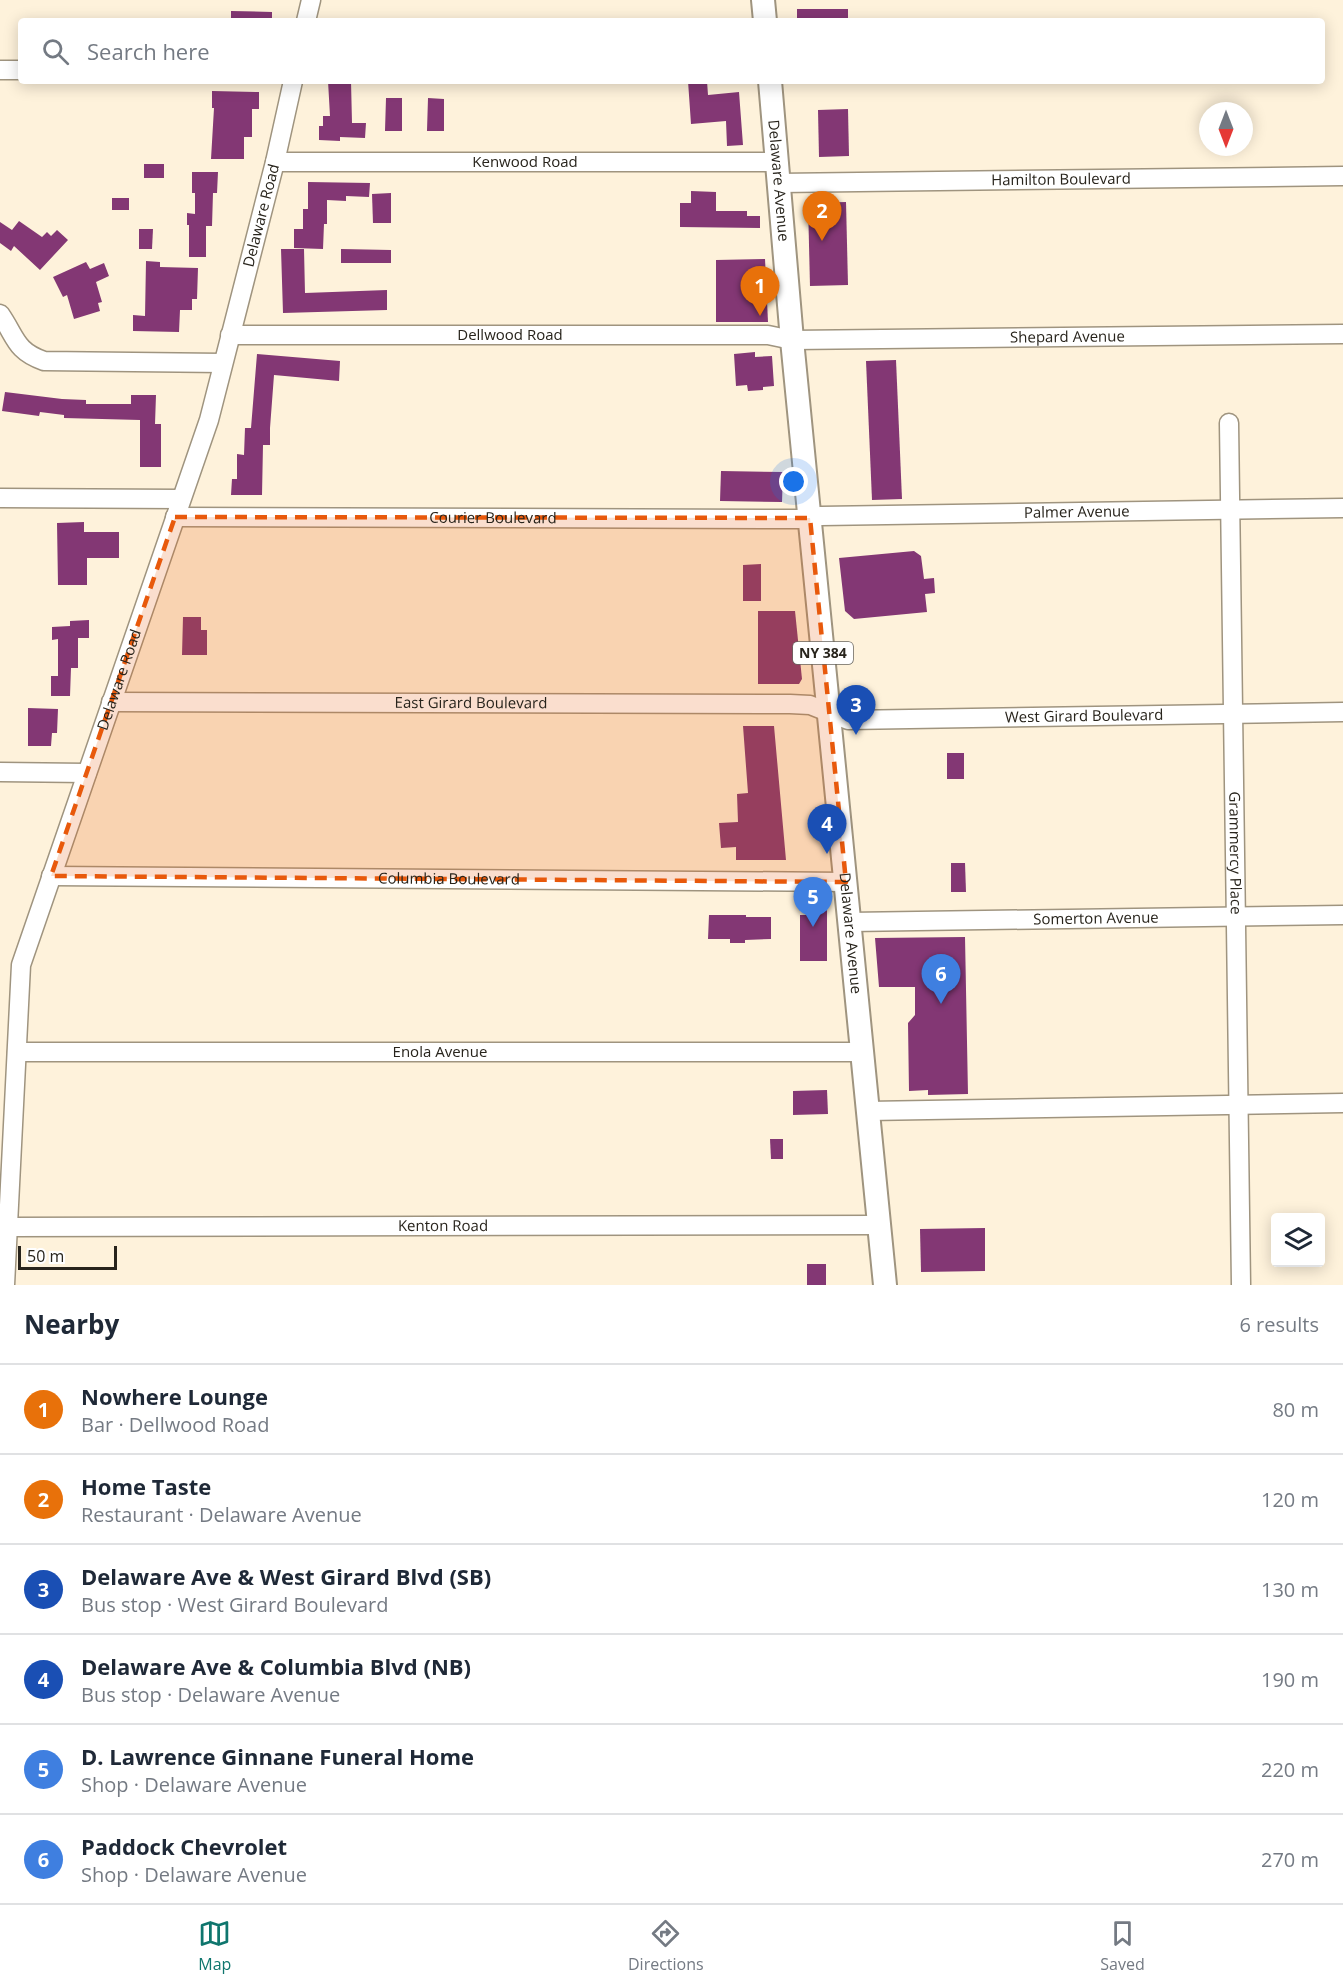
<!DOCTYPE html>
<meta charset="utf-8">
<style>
:root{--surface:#fff;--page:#f6f6f7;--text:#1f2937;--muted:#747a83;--line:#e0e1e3;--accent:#0f766e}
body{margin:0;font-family:"Open Sans",sans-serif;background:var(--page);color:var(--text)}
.controls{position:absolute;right:18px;bottom:18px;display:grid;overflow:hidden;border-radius:6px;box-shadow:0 3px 15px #0003}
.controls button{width:54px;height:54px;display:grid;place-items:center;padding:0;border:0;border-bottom:2px solid var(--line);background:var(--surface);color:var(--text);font:30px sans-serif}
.compass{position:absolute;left:1199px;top:102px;width:54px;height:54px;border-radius:50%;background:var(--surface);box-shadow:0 3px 15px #0003;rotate:180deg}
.scale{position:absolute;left:18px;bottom:15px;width:99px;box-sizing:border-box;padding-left:6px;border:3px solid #28241c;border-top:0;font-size:16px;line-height:21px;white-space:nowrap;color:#28241c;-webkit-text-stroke:4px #fff;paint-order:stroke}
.you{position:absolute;left:794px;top:482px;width:21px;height:21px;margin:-15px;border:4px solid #fff;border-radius:50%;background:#1a73e8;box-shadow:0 0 0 9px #1a73e833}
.badge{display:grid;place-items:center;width:39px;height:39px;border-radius:50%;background:var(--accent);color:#fff;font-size:20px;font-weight:700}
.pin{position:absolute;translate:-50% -50px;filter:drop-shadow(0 2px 3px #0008)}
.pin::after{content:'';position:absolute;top:32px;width:21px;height:18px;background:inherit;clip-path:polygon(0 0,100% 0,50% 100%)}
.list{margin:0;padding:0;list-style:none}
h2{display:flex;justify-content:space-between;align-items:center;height:78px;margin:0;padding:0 24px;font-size:26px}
h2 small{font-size:20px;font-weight:400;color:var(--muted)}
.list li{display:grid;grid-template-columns:39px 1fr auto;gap:18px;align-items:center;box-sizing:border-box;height:90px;padding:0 24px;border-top:2px solid var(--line)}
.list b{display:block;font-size:22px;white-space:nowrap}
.list p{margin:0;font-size:20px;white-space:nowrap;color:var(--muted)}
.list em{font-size:20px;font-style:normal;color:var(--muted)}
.icon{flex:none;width:33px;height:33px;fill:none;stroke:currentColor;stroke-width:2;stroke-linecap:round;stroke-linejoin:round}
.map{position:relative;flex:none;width:1343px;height:1285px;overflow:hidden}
.search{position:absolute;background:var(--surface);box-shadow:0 3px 15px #0003;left:18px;right:18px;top:18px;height:66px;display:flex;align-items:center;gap:15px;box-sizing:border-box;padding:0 21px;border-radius:6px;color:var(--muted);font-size:22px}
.sheet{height:618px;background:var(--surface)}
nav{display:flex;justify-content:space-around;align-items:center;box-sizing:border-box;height:84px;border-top:2px solid var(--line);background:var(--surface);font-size:16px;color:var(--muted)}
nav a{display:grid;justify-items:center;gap:3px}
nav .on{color:var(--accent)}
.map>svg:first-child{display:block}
.building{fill:#833774}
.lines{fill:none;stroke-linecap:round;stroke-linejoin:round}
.minor-casing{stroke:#9f947f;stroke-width:21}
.major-casing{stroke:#9f947f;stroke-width:26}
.minor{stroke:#fff;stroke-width:18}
.major{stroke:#fff;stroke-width:22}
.marked{fill:#e8590c;fill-opacity:0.2;stroke:#e8590c;stroke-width:4.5;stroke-dasharray:12 8;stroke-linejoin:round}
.labels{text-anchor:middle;stroke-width:6;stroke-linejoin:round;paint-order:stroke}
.shield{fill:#fff;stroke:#686660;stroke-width:1.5}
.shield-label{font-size:14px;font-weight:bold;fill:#28241c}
.street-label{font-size:15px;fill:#28241c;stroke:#fff}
</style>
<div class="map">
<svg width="1343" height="1285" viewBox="0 0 1343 1285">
<rect width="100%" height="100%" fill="#fef2db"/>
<g class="building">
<rect x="797" y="9" width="51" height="12"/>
<path d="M231 11 272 12V21H231Z"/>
<path d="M328 81H351L352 123H366L365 138 340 137V141L319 140V126H323V116H330Z"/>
<path d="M688 81H707L708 95 739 92 743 145 727 146 726 121 691 124Z"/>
<path d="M212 91 259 92V109H252V137H244V159H211L214 108H212Z"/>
<path d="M386 98H402V131H385Z"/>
<path d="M428 98 444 99V131H427Z"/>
<path d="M848 109 849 156 819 157 818 110Z"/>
<rect x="144" y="164" width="20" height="14"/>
<path d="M192 172H218L217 193H213L212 226H206V257H189V225H187V213L195 214V193H192Z"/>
<path d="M308 182 370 183 369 197 346 196V201L327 200V224H324L323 249 294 248V229H303V209H308Z"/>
<path d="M691 191 716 192V211H747V216H760V228L680 227V203H691Z"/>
<path d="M391 193V223H373L372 194Z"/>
<rect x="112" y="198" width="17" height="12"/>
<path d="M846 202 848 285 810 286 808 203Z"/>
<path d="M19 221 42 237 47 232 51 236 57 230 68 240 40 270 14 246 11 251 0 243V222L12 230Z"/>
<path d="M139 229H153L152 249H139Z"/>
<path d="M281 249H304L305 293 387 290V310L283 313Z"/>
<path d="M341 249 391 250V263H341Z"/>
<path d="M765 259 768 322H716V260Z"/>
<path d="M146 261 160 262V267L198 268 197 299H192V310H180L179 332 133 331V315L145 316Z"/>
<path d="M86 262 90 269 104 263 109 276 96 282 102 302 98 303 100 311 74 319 67 295 63 297 53 277Z"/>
<path d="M755 352V357L772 356 774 386 763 387V390L748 391 747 385 736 386 734 354Z"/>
<path d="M257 354 340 361 339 381 274 375 270 428V445H263L262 495H231L232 479H237V454L244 455 245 428H251Z"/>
<path d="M896 360 902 499 872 500 866 361Z"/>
<path d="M5 392 62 399 86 400V404H131V395H156L155 424H161V467H140V420L64 418V415L40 412 39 416 2 411Z"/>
<path d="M721 471 783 472 782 502 720 501Z"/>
<path d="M84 522V532H119V558H87V585H58L57 523Z"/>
<path d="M914 551 921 556 924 579 934 578 935 593 925 594 927 612 854 619 845 611 839 558Z"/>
<path d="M761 564V601H743V565Z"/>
<path d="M758 611H795L802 679 799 684H758Z"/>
<path d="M183 617H201V630H207V655H182Z"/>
<path d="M89 620V638H78V668H71L70 696H51V676H58V639L52 640V627L70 626V621Z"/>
<path d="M28 708 58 709 57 733H52L51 746H28Z"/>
<path d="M743 726H774L786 860H736V847L721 848 719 823 738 822 737 794 748 793Z"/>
<rect x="947" y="753" width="17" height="26"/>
<path d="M951 863H965L966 892H951Z"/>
<path d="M813 910H827V961H800V915H813Z"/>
<path d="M709 915H746V917H771V939L745 940V943H730V939H708Z"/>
<path d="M965 937 968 1094 928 1095V1090L909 1091 908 1023 915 1015V987H879L875 938Z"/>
<path d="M827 1090 828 1114 793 1115V1091Z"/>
<path d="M770 1139H783V1159H771Z"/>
<path d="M985 1228V1271L921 1272 920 1229Z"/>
<rect x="807" y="1264" width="19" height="21"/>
</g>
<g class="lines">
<g class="minor-casing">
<g id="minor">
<path d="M306 21 311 0"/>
<path d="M0 70H21"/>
<path id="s1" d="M275 162H777"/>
<path id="s2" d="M779 183 1343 176"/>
<path d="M0 314C16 337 15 351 44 361L223 363"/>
<path id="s3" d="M230 335H768L792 340 1343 334"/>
<path id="s4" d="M1229 423 1241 1285"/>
<path d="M0 498 181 499"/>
<path id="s5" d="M175 517 798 519 821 516 1343 508"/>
<path id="s6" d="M111 702 790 704 810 705 848 720 1343 712"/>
<path d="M0 772 87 773"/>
<path id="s7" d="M51 876 846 882"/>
<path id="s8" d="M850 922 1343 915"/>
<path id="s9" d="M17 1052H862"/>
<path d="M868 1111 1343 1103"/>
<path id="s10" d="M8 1227 879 1225"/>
<path id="s11" d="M5 1285 21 965 209 420 275 162 293 81"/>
</g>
</g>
<g class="major-casing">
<g id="major">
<path d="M763 0 765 21"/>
<path id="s12" d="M770 81 792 340 885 1285"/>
</g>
</g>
<use href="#minor" class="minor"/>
<use href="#major" class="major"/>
</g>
<path class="marked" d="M175 517 810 518 846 882 51 876Z"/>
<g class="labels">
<rect class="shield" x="793" y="642" width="60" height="22" rx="4.5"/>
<g class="shield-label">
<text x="823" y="658">NY 384</text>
</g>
<g class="street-label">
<text dy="5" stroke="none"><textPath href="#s1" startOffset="250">Kenwood Road</textPath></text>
<text dy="5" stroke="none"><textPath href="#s2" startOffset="282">Hamilton Boulevard</textPath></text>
<text dy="5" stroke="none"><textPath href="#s12" startOffset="100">Delaware Avenue</textPath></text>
<text dy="5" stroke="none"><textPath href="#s11" startOffset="1108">Delaware Road</textPath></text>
<text dy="5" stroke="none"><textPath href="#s3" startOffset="280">Dellwood Road</textPath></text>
<text dy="5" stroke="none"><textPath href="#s3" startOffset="838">Shepard Avenue</textPath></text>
<text dy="5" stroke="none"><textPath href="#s5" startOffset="902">Palmer Avenue</textPath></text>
<text dy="5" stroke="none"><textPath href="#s5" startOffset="318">Courier Boulevard</textPath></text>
<text dy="5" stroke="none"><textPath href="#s11" startOffset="622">Delaware Road</textPath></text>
<text dy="5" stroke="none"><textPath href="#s6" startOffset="360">East Girard Boulevard</textPath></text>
<text dy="5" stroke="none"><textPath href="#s6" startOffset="976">West Girard Boulevard</textPath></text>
<text dy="5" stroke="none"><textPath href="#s4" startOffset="430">Grammercy Place</textPath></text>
<text dy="5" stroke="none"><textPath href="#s7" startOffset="398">Columbia Boulevard</textPath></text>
<text dy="5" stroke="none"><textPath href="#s8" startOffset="246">Somerton Avenue</textPath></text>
<text dy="5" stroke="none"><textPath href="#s12" startOffset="856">Delaware Avenue</textPath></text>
<text dy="5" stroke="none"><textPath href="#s9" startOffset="423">Enola Avenue</textPath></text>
<text dy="5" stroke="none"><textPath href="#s10" startOffset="435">Kenton Road</textPath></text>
</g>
</g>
</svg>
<div class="controls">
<button><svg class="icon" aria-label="layers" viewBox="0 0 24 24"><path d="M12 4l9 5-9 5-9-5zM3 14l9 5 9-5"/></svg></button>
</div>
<svg class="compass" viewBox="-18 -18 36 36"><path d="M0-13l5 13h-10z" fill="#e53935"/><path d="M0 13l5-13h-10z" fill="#747a83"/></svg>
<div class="scale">50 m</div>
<div class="you"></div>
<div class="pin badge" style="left:760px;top:316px;background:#e8710a">1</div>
<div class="pin badge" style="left:822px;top:241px;background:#e8710a">2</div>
<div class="pin badge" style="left:856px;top:735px;background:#1a4fb4">3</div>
<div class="pin badge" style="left:827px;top:854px;background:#1a4fb4">4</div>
<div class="pin badge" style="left:813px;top:927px;background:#3f7fe0">5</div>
<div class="pin badge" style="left:941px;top:1004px;background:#3f7fe0">6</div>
<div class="search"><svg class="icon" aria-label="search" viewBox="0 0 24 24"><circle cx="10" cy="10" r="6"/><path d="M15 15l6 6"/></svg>Search here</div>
</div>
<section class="sheet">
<h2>Nearby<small>6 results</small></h2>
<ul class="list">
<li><span class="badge" style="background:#e8710a">1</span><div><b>Nowhere Lounge</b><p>Bar · Dellwood Road</p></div><em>80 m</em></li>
<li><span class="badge" style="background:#e8710a">2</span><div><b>Home Taste</b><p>Restaurant · Delaware Avenue</p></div><em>120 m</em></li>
<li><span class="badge" style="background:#1a4fb4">3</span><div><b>Delaware Ave &amp; West Girard Blvd (SB)</b><p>Bus stop · West Girard Boulevard</p></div><em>130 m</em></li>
<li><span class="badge" style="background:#1a4fb4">4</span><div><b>Delaware Ave &amp; Columbia Blvd (NB)</b><p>Bus stop · Delaware Avenue</p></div><em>190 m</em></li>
<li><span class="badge" style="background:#3f7fe0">5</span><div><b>D. Lawrence Ginnane Funeral Home</b><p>Shop · Delaware Avenue</p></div><em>220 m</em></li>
<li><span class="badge" style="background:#3f7fe0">6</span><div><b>Paddock Chevrolet</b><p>Shop · Delaware Avenue</p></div><em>270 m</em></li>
</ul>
</section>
<nav>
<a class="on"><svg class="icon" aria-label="map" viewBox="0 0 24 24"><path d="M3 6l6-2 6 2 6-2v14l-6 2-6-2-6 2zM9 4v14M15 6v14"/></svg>Map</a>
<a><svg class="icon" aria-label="directions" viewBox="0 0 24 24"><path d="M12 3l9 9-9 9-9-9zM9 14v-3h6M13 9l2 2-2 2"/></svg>Directions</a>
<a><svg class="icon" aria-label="saved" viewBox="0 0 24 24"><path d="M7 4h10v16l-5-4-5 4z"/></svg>Saved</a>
</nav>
